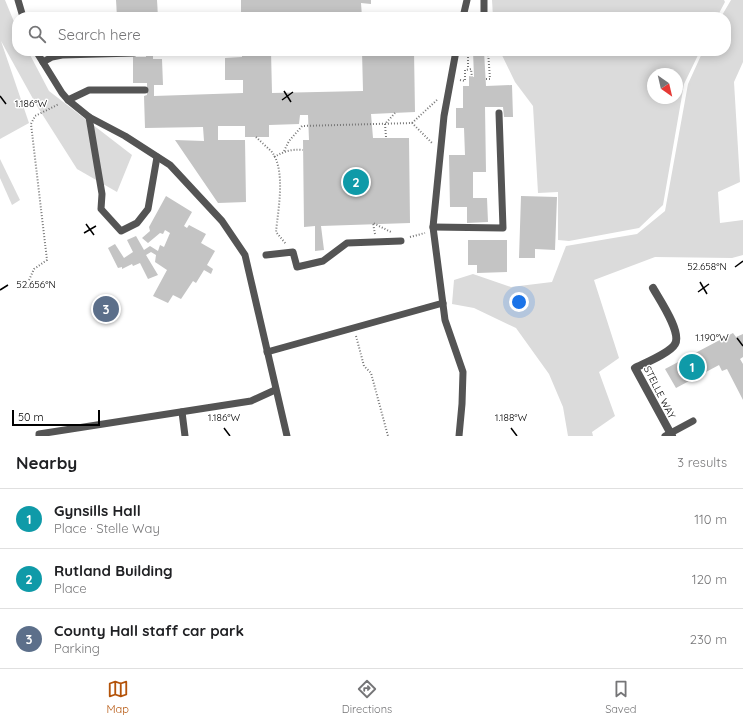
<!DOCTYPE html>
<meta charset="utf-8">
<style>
:root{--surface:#fff;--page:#f6f6f6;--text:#202124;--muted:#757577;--line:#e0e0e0;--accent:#b45309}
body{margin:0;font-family:Quicksand,sans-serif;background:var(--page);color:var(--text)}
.compass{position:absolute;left:647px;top:68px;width:36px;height:36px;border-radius:50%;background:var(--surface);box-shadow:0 2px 10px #0003;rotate:146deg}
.scale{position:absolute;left:12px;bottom:10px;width:88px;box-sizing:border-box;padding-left:4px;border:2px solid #000;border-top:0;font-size:11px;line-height:14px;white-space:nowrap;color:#000;-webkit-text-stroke:3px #fff;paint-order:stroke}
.you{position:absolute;left:519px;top:302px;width:14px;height:14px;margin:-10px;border:3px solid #fff;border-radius:50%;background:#1a73e8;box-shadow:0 0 0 6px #1a73e833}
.badge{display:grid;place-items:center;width:26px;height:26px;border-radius:50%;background:var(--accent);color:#fff;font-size:13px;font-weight:700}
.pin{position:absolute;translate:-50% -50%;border:2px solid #fff;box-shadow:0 1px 4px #0006}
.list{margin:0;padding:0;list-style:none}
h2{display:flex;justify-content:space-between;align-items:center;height:52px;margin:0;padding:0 16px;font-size:17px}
h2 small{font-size:13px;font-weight:400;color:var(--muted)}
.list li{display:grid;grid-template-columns:26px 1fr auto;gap:12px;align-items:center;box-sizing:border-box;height:60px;padding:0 16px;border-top:1px solid var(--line)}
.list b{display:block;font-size:15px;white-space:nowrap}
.list p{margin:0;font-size:13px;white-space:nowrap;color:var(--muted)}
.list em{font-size:13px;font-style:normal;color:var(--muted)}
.icon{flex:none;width:22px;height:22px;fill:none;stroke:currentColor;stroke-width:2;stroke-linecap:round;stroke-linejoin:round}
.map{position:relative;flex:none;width:743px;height:436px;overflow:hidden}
.search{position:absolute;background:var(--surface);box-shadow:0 2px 10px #0003;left:12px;right:12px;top:12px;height:44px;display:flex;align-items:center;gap:10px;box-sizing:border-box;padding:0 14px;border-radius:16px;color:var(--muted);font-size:15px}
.sheet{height:232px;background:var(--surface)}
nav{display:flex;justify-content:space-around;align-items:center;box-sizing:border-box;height:56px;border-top:1px solid var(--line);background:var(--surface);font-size:11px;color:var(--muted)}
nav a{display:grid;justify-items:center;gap:2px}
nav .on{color:var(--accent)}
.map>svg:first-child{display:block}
.green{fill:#dbdbdb;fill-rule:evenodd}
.building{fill:#c4c4c4}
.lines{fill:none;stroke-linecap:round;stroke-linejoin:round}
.path{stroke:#767676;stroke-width:2;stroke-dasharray:1 2;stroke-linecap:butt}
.lane{stroke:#545454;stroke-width:7}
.street{stroke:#545454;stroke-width:8}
.ticks{fill:none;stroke:#000;stroke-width:1.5}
.labels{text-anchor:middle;stroke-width:3;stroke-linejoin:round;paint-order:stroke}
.street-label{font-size:10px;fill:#000;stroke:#fff}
.ticks-label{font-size:10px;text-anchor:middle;fill:#000;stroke:#fff;stroke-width:3;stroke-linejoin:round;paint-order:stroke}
</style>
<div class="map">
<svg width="743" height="436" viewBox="0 0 743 436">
<rect width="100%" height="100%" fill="#fff"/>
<g class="green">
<path d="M0 0H5L17 29V51H28L49 91 132 155 117 192 77 169 37 106 1 41 29 123 0 139Z"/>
<path d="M492 0H724L725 2 717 17H493Z"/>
<path d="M731 0H743V62L734 82 740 182 718 192 720 223 743 220V255L732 258 655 257 594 280 619 358 599 372 615 416 592 432 593 436H568L563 407 549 374 516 328 474 308 452 304 454 280 473 274 511 287 552 282 566 246 637 234 665 211 688 84 703 51H726V17H721Z"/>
<path d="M500 51H700L684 84 663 205 639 228 569 241 558 240V192L538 193 533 106 515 82ZM653 74H677V98H653Z"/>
<path d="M0 159 20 200 12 205 0 178Z"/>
</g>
<g class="building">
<path d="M116 0H157L158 17H117Z"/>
<path d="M241 0H371V4L361 3 362 17H241Z"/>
<path d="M146 51H153V59H162L163 85H154V96L243 93V80H225V58L242 57V51H271L272 93 363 91 362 51H414L415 112 371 114 373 138H409L410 223 321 226 324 250 315 251V226L304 227 303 140H309L308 115H300L299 124 269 125V137H245V126H218V140H245L246 202 218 203 175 140 204 141 203 127 145 128 144 96 147 95V83H133V57H146Z"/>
<path d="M473 51H484L486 86 512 85 513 117H504L503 107H485L486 172H473V198H487L488 222 467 223V207H450L449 155H465L464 128H456V108H463V86H469V76L474 77Z"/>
<path d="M166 196 192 212 184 226 187 228 189 225 206 234 201 243 215 251 207 265 213 269 211 274 204 270 196 283 193 281 181 299 173 295 168 303 153 296 167 270 155 262 156 255 151 252 146 255 158 275 148 279 140 263 133 266 132 264 122 269V267L118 268 108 248 115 244 124 258 133 252 127 240 136 236 144 250 150 246 158 251 160 245 164 247 170 233 165 230 163 234 160 233 148 243 142 238 150 231 149 227Z"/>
<path d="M521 196 557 197 555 250 535 249V258H519Z"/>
<path d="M468 240H507V272L477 273V265H468Z"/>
<path d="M733 333 736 337 743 334V357L740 359 743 364V400L727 369 722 371 719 365 676 388 665 369Z"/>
</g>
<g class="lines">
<g class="path">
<path d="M468 51V69"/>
<path d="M486 79H490L488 51"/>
<path d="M460 80 465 81V70L471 69 472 77"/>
<path d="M412 123 438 99"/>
<path d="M256 137C261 142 267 147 272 152 286 171 278 210 276 232L286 244"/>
<path d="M386 137 385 124 395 113"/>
<path d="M284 151 289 141 302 126 412 123 432 143"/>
<path d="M274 157C285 151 291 149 303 150"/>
<path d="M375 234 373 223 391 232"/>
<path d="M410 237 425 233"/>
<path d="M29 280 34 269 47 260 31 124 35 116 59 104"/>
<path d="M356 336 364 366 371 373 388 436"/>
</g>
<g class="lane">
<path d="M18 0 23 17"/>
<path d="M484 0V17"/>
<path d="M463 17 467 0"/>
<path d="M36 51 62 93 68 100 89 117 125 136 170 165 222 221 245 255 287 436"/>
<path d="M456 51 444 116 433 227 445 320 463 372 462 404 459 436"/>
<path d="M43 62 52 57 62 55 134 53"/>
<path d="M68 100 89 90H145"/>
<path d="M89 117 102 194 101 209 121 231 137 223 148 209 157 157"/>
<path d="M433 227 503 228 499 113"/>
<path d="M266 255 293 252 297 267 323 261 347 243 401 241"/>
<path d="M267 352 443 303"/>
<path d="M182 412 185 436"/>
<path d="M39 436V434L251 401 275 390"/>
<path d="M665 436 693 421"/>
</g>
<path class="street" d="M653 288C659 299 682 332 675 344 670 353 645 363 635 368L672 436"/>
</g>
<path class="ticks" d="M284 91 291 102M0 96 6 104M282 100 293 92M86 224 94 235M84 233 96 226M735 267 743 261M700 282 707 294M0 290 8 285M698 292 709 284M737 338 743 346M224 428 230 436M511 428 517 436"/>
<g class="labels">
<g class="street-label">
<text transform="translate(660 392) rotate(63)" y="4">STELLE WAY</text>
</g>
</g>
<g class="ticks-label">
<text x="31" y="107">1.186°W</text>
<text x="707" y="270">52.658°N</text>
<text x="36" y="288">52.656°N</text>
<text x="712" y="341">1.190°W</text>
<text x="224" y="421">1.186°W</text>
<text x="511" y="421">1.188°W</text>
</g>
</svg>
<svg class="compass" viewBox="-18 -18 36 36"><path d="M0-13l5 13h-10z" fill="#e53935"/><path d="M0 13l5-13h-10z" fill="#757577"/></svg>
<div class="scale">50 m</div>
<div class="you"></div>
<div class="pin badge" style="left:692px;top:367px;background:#0f9aa8">1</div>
<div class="pin badge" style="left:356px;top:182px;background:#0f9aa8">2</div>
<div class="pin badge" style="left:106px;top:309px;background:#5c6f8a">3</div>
<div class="search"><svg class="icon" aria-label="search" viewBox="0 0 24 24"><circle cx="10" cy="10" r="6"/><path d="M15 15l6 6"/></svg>Search here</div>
</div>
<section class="sheet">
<h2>Nearby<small>3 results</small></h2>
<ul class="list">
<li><span class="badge" style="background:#0f9aa8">1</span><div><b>Gynsills Hall</b><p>Place · Stelle Way</p></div><em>110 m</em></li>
<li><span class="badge" style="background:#0f9aa8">2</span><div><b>Rutland Building</b><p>Place</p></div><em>120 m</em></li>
<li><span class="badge" style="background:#5c6f8a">3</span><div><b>County Hall staff car park</b><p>Parking</p></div><em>230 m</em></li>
</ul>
</section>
<nav>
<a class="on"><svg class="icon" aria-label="map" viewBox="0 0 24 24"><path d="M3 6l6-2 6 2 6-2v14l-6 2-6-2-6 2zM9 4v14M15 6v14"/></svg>Map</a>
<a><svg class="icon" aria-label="directions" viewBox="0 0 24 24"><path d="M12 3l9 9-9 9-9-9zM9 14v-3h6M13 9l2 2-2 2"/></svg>Directions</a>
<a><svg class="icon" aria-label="saved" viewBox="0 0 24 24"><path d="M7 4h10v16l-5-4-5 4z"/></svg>Saved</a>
</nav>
